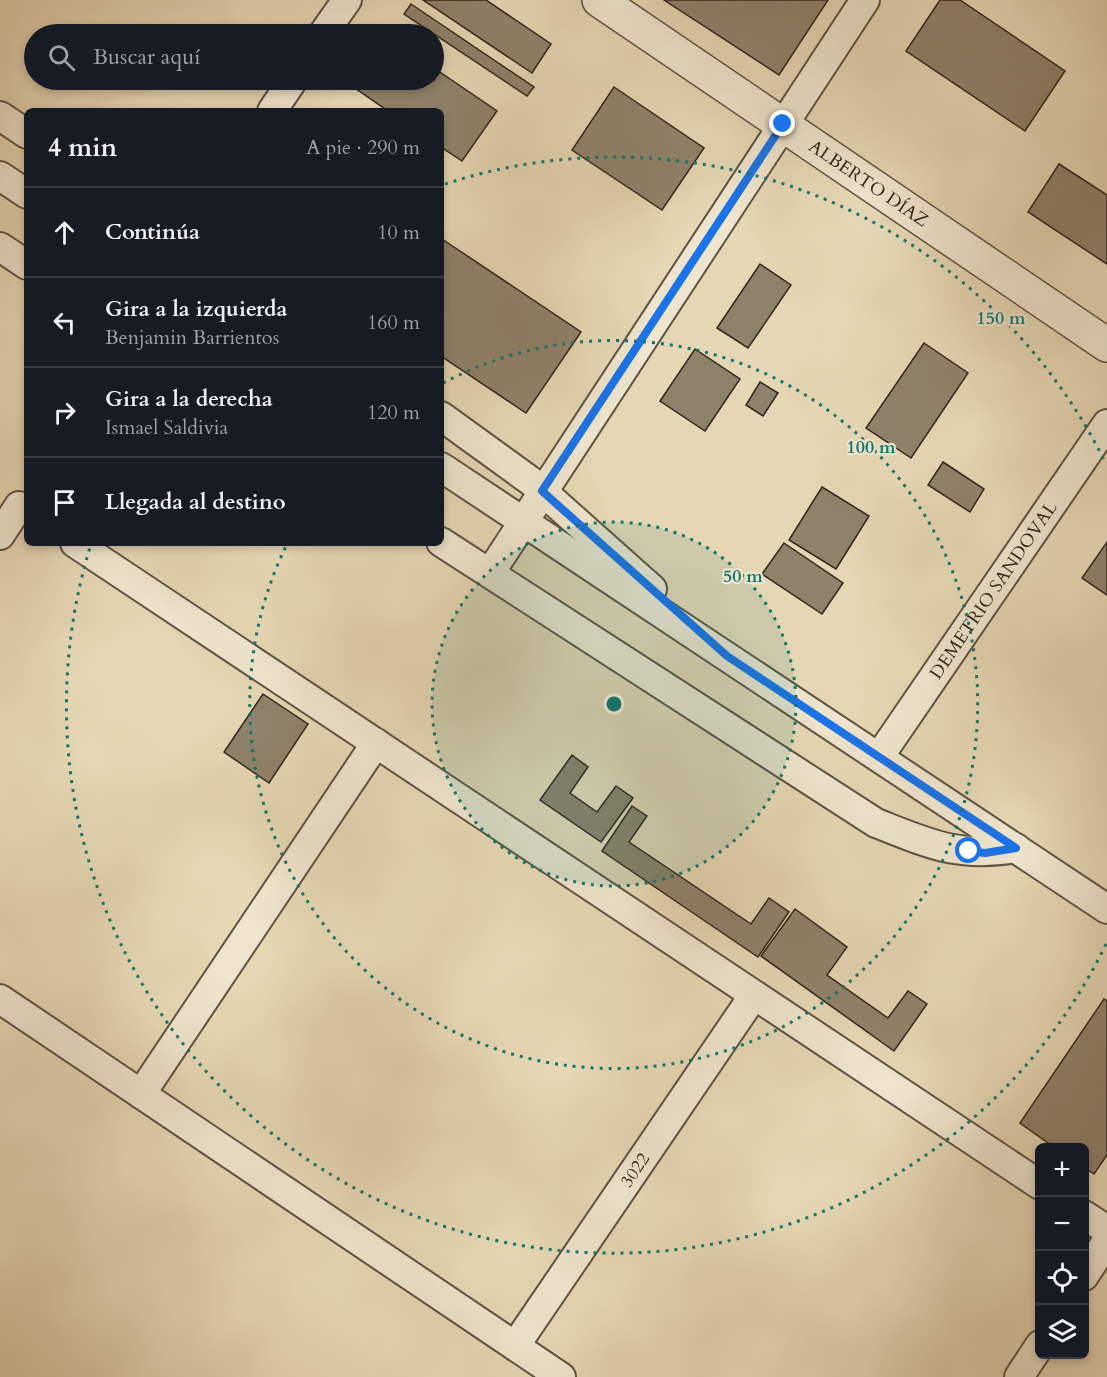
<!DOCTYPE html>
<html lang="es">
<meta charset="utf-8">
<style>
:root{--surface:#171b24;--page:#242831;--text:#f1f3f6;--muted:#9ea1a6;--line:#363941}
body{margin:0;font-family:Cardo,serif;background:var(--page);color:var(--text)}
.controls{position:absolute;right:18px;bottom:18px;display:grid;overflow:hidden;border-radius:9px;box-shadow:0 3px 9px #0003}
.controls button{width:54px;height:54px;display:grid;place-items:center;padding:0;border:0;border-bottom:2px solid var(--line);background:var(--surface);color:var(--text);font:30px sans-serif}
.stop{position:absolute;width:18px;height:18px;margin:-14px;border:4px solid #1a73e8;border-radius:50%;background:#fff}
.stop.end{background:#1a73e8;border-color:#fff;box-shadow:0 2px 6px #0008}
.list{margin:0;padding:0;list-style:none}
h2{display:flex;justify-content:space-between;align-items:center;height:78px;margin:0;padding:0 24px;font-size:26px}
h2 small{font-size:20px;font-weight:400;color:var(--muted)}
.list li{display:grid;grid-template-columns:39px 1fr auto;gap:18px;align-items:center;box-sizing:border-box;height:90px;padding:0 24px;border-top:2px solid var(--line)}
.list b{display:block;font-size:22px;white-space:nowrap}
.list p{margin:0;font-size:20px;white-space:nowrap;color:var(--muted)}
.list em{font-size:20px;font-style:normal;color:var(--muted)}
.icon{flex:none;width:33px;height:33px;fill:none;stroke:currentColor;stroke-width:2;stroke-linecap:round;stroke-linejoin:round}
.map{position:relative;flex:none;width:1107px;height:1377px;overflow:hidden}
.search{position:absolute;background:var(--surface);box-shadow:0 3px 9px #0003;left:24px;top:24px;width:420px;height:66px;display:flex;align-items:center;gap:15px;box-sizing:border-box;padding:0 21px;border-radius:33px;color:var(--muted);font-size:22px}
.panel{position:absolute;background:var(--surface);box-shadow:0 3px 9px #0003;left:24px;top:108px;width:420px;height:438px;border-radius:9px}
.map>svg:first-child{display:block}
.building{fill:#8f826b;stroke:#30251c;stroke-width:1.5}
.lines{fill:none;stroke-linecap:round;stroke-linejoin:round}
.minor-casing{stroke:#5e5242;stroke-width:32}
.tertiary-casing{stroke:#5e5242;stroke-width:36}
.minor{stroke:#efe5ce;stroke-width:28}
.tertiary{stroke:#efe5ce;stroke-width:33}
.route{stroke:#1a73e8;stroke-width:8}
.ring{fill:none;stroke:#0f766e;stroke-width:3;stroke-dasharray:3 6}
.labels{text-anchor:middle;stroke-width:4.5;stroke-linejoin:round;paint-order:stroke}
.street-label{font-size:18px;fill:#30251c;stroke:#efe5ce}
.centre{fill:#0f766e;stroke:#efe5ce;stroke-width:3}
.ring-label{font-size:18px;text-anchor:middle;font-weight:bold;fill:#0f766e;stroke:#efe5ce;stroke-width:4.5;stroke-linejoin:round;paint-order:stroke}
</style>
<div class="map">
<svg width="1107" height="1377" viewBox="0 0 1107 1377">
<rect width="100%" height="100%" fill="#e6d7b4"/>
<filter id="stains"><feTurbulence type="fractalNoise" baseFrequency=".00333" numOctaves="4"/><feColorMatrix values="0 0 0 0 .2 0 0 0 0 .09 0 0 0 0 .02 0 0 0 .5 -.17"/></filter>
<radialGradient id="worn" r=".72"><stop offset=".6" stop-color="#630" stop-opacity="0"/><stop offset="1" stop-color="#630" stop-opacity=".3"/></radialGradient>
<g class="building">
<path d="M423 0H486L551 44 532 73Z"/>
<path d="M664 0H828L779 75Z"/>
<path d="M940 0H960L1065 71 1025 131 906 51Z"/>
<path d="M411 4 534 87 527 96 404 14Z"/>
<path d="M434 68 497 111 462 161 441 147V111H388L355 88 361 80H434Z"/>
<path d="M614 87 704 148 662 210 572 150Z"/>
<path d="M1059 164 1107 195V264L1028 212Z"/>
<path d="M442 239 581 332 526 413 441 356Z"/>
<path d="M760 264 791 285 748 348 717 328Z"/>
<path d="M924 343 968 373 911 458 866 428Z"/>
<path d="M695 349 740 379 705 431 660 401Z"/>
<path d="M760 382 778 393 763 416 746 405Z"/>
<path d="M943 462 984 489 970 512 928 485Z"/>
<path d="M822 487 869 516 836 569 789 540Z"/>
<path d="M1107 542V595L1082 578Z"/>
<path d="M784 543 843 583 822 614 762 574Z"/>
<path d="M263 694 308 724 269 783 224 752Z"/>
<path d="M572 755 588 767 570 793 597 812 616 786 633 798 601 842 540 800Z"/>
<path d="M632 806 647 816 629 842 751 924 769 898 789 912 758 957 602 851Z"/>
<path d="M795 909 847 947 827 975 888 1018 908 991 927 1004 894 1051 761 956Z"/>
<path d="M1104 999 1107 1001V1155L1094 1174 1084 1167V1148H1055L1020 1123Z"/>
</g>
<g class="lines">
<g class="minor-casing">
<g id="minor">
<path d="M323 34 347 0"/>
<path d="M272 111 293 80"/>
<path d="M0 116 27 134"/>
<path d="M0 176 27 194"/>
<path d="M0 247 27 265"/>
<path d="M441 416 532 482 652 589"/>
<path d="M441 467 1107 909"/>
<path d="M0 535 19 506"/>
<path d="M441 542 876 823C930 844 957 858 1016 848"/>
<path d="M75 543 1040 1185"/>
<path d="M490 573 865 0"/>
<path id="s1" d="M879 757 1107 424"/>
<path d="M0 999 561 1377"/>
<path d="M141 1094 376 743"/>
<path d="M1084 1215 1107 1230"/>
<path d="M1084 1276 1107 1241"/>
<path id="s2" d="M515 1346 754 995"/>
<path d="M1019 1377 1040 1345"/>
</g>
</g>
<g class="tertiary-casing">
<g id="tertiary">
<path id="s3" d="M599 0 1107 345"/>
</g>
</g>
<use href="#minor" class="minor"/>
<use href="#tertiary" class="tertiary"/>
</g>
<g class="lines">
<path class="route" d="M783 124 542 491 727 656 1016 848 985 853 969 851"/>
</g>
<circle cx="614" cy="704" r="182" fill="#0f766e" fill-opacity=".12"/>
<g class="ring">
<circle cx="614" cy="704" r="182"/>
<path d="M443 383A364 364 0 1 1 287 544"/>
<path d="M1106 944A547 547 0 0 1 91 544M445 184A547 547 0 0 1 1106 464"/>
</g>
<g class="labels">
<g class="street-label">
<text dy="6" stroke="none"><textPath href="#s3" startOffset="326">ALBERTO DÍAZ</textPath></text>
<text dy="6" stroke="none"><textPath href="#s1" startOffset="202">DEMETRIO SANDOVAL</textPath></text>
<text dy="6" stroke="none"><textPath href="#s2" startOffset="213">3022</textPath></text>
</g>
</g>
<circle cx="614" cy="704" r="9" class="centre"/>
<g class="ring-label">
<text x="1001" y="324">150 m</text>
<text x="871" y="453">100 m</text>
<text x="743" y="582">50 m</text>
</g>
<rect width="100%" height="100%" filter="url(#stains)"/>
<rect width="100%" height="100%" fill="url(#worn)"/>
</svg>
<div class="controls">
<button>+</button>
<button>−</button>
<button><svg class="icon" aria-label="locate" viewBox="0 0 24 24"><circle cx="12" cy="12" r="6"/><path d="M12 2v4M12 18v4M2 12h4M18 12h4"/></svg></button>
<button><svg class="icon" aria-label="layers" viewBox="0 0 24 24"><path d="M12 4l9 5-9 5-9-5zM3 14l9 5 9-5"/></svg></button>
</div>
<div class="stop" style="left:969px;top:851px"></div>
<div class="stop end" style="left:783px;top:124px"></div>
<div class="search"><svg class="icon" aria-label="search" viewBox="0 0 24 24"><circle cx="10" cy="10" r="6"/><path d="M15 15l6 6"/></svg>Buscar aquí</div>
<section class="panel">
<h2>4 min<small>A pie · 290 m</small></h2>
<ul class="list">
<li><svg class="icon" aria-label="ahead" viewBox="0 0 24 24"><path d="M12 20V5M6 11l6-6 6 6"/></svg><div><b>Continúa</b></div><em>10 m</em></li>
<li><svg class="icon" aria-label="left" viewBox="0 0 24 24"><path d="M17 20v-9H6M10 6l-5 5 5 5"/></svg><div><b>Gira a la izquierda</b><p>Benjamin Barrientos</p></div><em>160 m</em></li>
<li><svg class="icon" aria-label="right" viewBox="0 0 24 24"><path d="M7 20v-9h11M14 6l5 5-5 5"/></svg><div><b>Gira a la derecha</b><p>Ismael Saldivia</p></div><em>120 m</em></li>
<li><svg class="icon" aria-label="arrive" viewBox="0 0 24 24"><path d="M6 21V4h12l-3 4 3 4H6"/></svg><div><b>Llegada al destino</b></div></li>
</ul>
</section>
</div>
